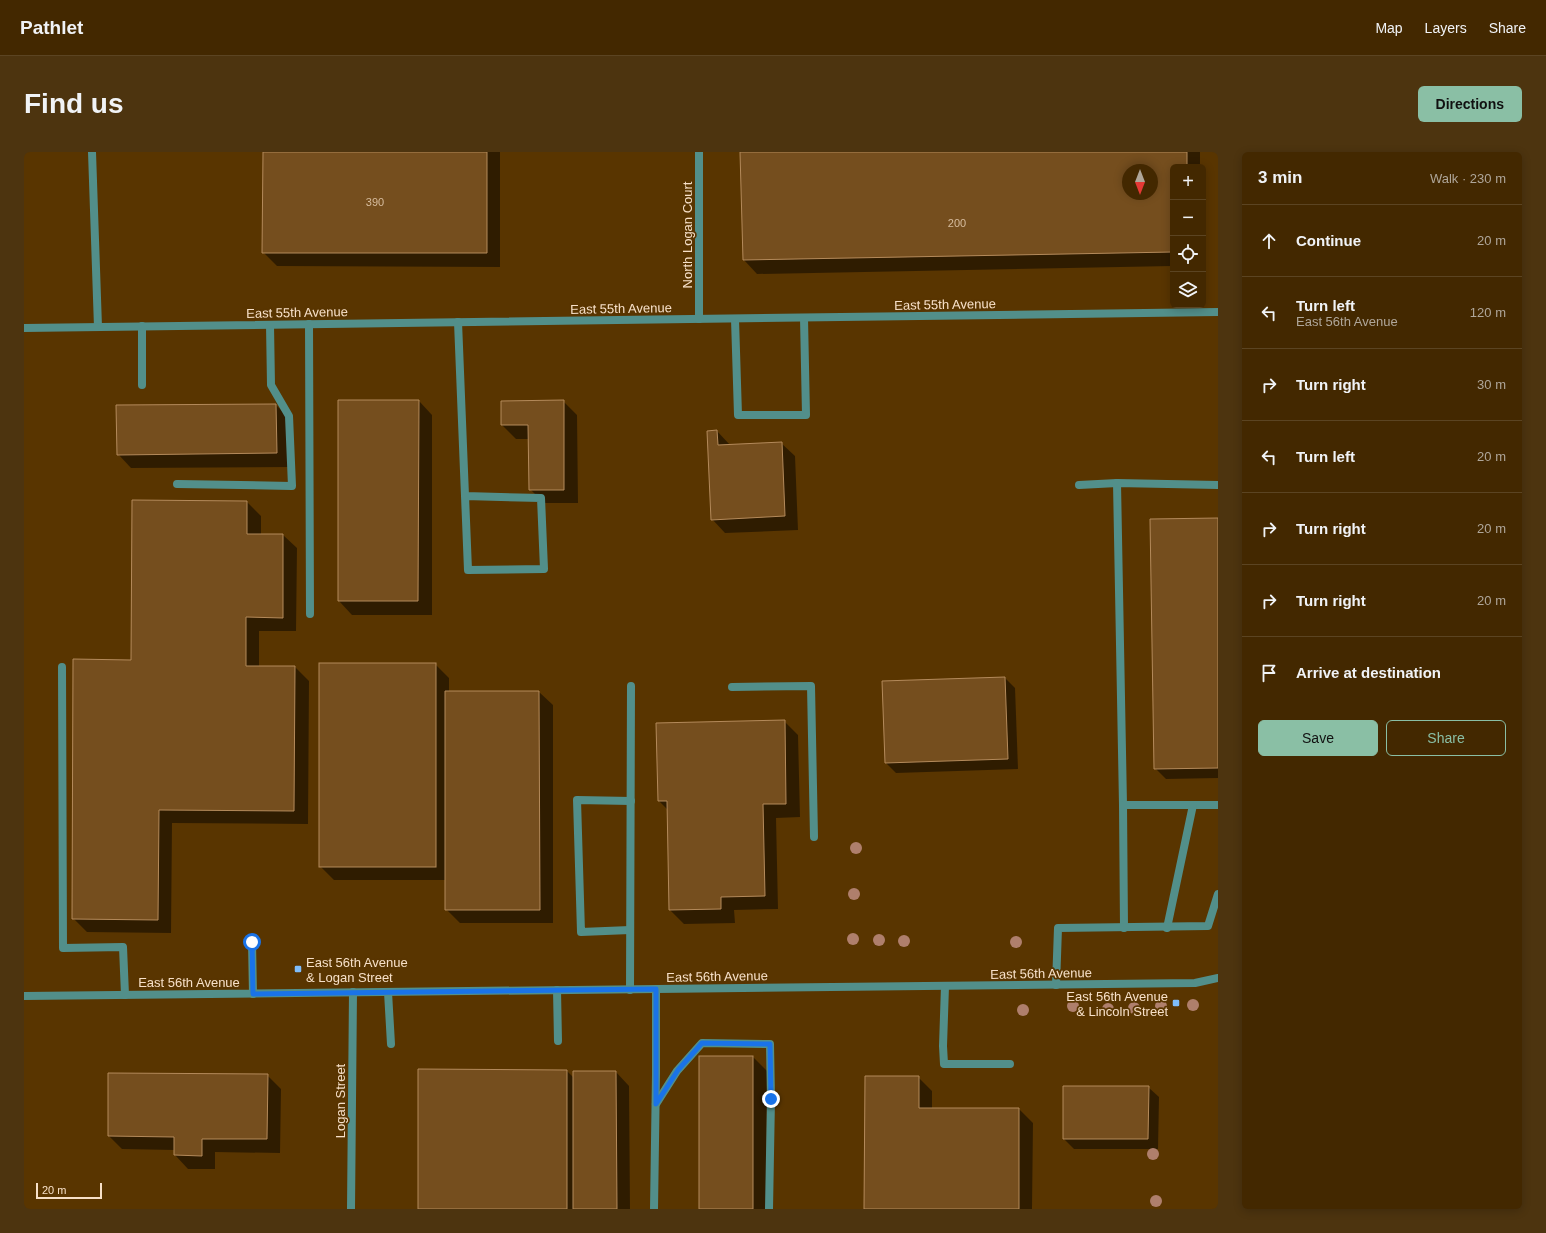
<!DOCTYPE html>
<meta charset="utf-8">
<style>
:root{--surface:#432800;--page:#4d340f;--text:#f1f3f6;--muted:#afa699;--line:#5b4422;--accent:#8abfa5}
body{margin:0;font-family:Helvetica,sans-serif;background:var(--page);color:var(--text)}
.controls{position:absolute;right:12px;top:12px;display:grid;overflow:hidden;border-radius:6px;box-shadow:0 2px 10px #0003}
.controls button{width:36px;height:36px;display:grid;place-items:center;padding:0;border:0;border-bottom:1px solid var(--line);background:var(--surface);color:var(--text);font:20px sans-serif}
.compass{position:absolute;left:1098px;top:12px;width:36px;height:36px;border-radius:50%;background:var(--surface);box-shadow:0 2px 10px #0003;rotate:180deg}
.scale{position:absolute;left:12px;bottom:10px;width:66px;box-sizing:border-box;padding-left:4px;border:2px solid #f7e0c8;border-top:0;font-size:11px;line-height:14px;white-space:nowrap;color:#f7e0c8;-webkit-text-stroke:3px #593500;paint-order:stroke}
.stop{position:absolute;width:12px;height:12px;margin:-9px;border:3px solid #1a73e8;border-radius:50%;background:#fff}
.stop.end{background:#1a73e8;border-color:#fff;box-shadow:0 1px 4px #0008}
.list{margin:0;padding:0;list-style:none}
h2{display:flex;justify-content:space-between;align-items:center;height:52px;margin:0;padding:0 16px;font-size:17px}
h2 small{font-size:13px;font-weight:400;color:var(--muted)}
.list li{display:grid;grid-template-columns:26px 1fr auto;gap:12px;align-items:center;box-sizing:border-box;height:72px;padding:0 16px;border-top:1px solid var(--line)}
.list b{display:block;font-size:15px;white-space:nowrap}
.list p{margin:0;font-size:13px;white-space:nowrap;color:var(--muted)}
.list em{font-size:13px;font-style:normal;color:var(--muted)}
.actions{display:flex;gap:8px;padding:12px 16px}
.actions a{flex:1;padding:9px 0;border:1px solid var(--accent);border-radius:6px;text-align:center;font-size:14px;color:var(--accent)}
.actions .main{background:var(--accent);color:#111}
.icon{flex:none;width:22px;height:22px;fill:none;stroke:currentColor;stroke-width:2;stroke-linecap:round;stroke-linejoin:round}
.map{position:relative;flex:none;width:1194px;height:1057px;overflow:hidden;border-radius:6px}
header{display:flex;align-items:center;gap:24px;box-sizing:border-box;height:56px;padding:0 20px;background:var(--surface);border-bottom:1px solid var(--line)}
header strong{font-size:19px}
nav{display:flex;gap:22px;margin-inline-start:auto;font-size:14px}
.intro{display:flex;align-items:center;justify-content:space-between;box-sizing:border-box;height:96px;padding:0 24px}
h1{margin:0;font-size:28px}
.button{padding:10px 18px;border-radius:6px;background:var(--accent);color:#111;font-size:14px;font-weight:700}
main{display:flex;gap:24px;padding:0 24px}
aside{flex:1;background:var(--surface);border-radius:6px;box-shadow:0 2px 10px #0003}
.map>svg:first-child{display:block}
.shadow{fill:#0007;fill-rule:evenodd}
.building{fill:#754e1e;stroke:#b48a5b;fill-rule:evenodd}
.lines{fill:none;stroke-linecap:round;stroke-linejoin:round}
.service{stroke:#528f8a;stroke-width:8}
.minor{stroke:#528f8a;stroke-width:8}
.tertiary{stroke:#528f8a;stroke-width:8}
.tree{fill:#af7f6c}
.route{stroke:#1a73e8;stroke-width:5}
.poi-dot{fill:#7fbdfa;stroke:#593500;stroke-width:1.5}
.labels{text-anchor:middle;stroke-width:3.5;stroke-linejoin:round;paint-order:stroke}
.number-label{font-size:11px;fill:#d6bc9e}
.street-label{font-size:13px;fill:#f7e0c8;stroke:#593500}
.poi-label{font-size:13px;fill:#f7e0c8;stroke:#593500;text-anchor:start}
</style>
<header>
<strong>Pathlet</strong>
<nav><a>Map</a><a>Layers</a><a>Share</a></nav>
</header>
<div class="intro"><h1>Find us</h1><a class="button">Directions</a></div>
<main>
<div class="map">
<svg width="1194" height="1057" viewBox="0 0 1194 1057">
<rect width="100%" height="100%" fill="#593500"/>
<g class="shadow">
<path d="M240 0H476V115L253 114 239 100Z"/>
<path d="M717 0H1176V15H1149V114L733 122 720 108ZM1104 18H1128V42H1104Z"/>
<path d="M315 249H395L408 263V463H328L315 449Z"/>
<path d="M539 249 553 263 554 351H520L506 337V287H492L478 273V250Z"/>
<path d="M252 253 266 267V315L107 316 94 302 93 254Z"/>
<path d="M693 279 706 293 757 291 771 304 774 378 701 381 688 367Z"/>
<path d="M223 350 237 364V383H259L273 396 272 479H235V515H271L285 529 284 672 148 671 147 781 63 780 49 766 108 509Z"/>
<path d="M1194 367V626L1142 627 1131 616Z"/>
<path d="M411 512 425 526V540H515L529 553V771H436L422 757V728H310L296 714Z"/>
<path d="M981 526 991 536 994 617 872 621 862 611Z"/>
<path d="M760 569 774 583 776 665 752 666 754 757 710 758 711 771 660 772 646 758 644 658 635 649Z"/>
<path d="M729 905 743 919 742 1057H676Z"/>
<path d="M543 919 550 926 592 920 605 934 606 1057H395Z"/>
<path d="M243 923 257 937 256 1001 191 1000V1017H164L151 1003V998L98 997 85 984Z"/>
<path d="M894 925 908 939V957H995L1009 971 1008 1057H841Z"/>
<path d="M1124 935 1135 945 1134 997H1050L1040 987Z"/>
</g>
<g class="building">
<path d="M239 0H463V101H238Z"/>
<path d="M716 0H1163V15H1149V100L719 108ZM1104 18H1128V42H1104Z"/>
<path d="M314 248H395L394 449H314Z"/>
<path d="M540 248V338H505L504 273H477V249Z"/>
<path d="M252 252 253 301 93 303 92 253Z"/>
<path d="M693 278 694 293 758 290 761 364 687 368 683 279Z"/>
<path d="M108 348 223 349V382H259V466L222 465V514H271L270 659 135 658 134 768 48 767 49 507 107 508Z"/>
<path d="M1194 366V616L1130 617 1126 367Z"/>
<rect x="295" y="511" width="117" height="204"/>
<path d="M981 525 984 607 861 611 858 529Z"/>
<path d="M421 539H515L516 758H421Z"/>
<path d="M761 568 762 652H739L741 744 697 745V757L645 758 643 649H634L632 571Z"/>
<rect x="675" y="904" width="54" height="153"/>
<path d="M394 917 543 918V1057H394Z"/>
<path d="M549 919H592L593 1057H549Z"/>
<path d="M84 921 244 922 243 987H178V1004L150 1003V985L84 984Z"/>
<path d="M841 924H895V956H995V1057H840Z"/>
<path d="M1039 934H1125L1124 987H1039Z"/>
</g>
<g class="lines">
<g class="service">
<path d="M68 0 74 175"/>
<path d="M711 167 714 263H782L780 166"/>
<path d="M434 170 444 418 520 417 517 346 441 344"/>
<path d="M285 172 286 462"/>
<path d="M118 174V233"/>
<path d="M1093 331 1099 653"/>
<path d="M153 332 268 334 265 264 247 233 246 173"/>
<path d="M1055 333 1093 331 1194 333"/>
<path d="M38 515 39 796 99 795 101 843"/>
<path d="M708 535 787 534 790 685"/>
<path d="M1100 776 1099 653H1194"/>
<path d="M1143 776 1169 653"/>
<path d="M606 778 557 780 553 648 607 649"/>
<path d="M228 790 229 842"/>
<path d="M1032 833 1034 776 1184 774 1194 742"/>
<path d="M921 834 919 894 920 912H986"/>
<path d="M533 838 534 889"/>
<path d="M606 838 607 534"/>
<path d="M364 840 367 892"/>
<path d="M632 952 653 919 678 891 746 892 747 947 745 1057"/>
<path d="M630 1057 632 922V837"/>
</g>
<g class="minor">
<path d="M675 167V0"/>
<path d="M0 176 1194 160"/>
<path d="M327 1057 329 840"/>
</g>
<path class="tertiary" d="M0 844 1171 831 1194 826"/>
</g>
<g class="tree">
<circle cx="832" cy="696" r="6"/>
<circle cx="830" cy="742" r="6"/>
<circle cx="829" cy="787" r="6"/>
<circle cx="855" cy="788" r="6"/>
<circle cx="880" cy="789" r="6"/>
<circle cx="992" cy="790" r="6"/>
<circle cx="1169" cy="853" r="6"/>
<circle cx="1049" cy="854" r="6"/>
<circle cx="1137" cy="854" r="6"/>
<circle cx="1110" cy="856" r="6"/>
<circle cx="1084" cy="857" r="6"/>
<circle cx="999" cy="858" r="6"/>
<circle cx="1129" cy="1002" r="6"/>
<circle cx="1132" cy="1049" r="6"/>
</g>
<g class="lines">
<path class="route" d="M228 790 229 842 632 837V952L654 918 678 891 746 892 747 947"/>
</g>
<g class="poi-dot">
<rect x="270" y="813" width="8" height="8" rx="2"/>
<rect x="1148" y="847" width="8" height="8" rx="2"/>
</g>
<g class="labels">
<g class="number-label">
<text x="351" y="54">390</text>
<text x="933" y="75">200</text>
</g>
<g class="street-label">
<text transform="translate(663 83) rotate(-90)" y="5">North Logan Court</text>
<text transform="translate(921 152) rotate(-1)" y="5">East 55th Avenue</text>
<text transform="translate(597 156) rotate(-1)" y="5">East 55th Avenue</text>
<text transform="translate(273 160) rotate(-1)" y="5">East 55th Avenue</text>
<text transform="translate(1017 821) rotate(-1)" y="5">East 56th Avenue</text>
<text transform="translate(693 824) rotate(-1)" y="5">East 56th Avenue</text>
<text x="165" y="835">East 56th Avenue</text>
<text transform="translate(316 949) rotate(-90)" y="5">Logan Street</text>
</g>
<g class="poi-label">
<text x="282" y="815">East 56th Avenue<tspan x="282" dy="15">&amp; Logan Street</tspan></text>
<text x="1144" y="849" text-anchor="end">East 56th Avenue<tspan x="1144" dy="15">&amp; Lincoln Street</tspan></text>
</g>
</g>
</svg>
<div class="controls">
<button>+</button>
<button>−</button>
<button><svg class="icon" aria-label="locate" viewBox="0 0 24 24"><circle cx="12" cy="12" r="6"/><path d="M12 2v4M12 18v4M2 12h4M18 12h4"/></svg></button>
<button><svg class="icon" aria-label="layers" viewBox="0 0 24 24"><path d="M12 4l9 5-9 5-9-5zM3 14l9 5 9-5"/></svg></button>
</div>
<svg class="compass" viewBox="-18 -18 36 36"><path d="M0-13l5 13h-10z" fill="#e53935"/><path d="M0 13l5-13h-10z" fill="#afa699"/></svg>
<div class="scale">20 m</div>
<div class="stop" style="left:228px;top:790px"></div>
<div class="stop end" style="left:747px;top:947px"></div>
</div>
<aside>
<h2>3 min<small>Walk · 230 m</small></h2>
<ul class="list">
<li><svg class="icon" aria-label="ahead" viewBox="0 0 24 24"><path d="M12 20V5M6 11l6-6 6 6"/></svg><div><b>Continue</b></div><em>20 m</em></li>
<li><svg class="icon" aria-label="left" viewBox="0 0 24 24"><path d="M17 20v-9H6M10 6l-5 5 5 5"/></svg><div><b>Turn left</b><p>East 56th Avenue</p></div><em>120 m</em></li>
<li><svg class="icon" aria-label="right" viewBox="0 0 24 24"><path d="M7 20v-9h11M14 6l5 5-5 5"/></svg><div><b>Turn right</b></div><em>30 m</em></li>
<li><svg class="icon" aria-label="left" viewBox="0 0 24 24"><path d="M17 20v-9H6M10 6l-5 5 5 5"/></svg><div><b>Turn left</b></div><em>20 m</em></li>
<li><svg class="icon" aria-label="right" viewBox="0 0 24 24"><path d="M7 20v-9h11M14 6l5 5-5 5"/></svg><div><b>Turn right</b></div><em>20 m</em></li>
<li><svg class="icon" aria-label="right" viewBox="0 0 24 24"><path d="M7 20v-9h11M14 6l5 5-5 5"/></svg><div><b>Turn right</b></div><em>20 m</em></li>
<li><svg class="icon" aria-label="arrive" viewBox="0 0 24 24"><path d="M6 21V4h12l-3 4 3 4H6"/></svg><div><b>Arrive at destination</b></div></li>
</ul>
<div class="actions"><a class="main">Save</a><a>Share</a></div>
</aside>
</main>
